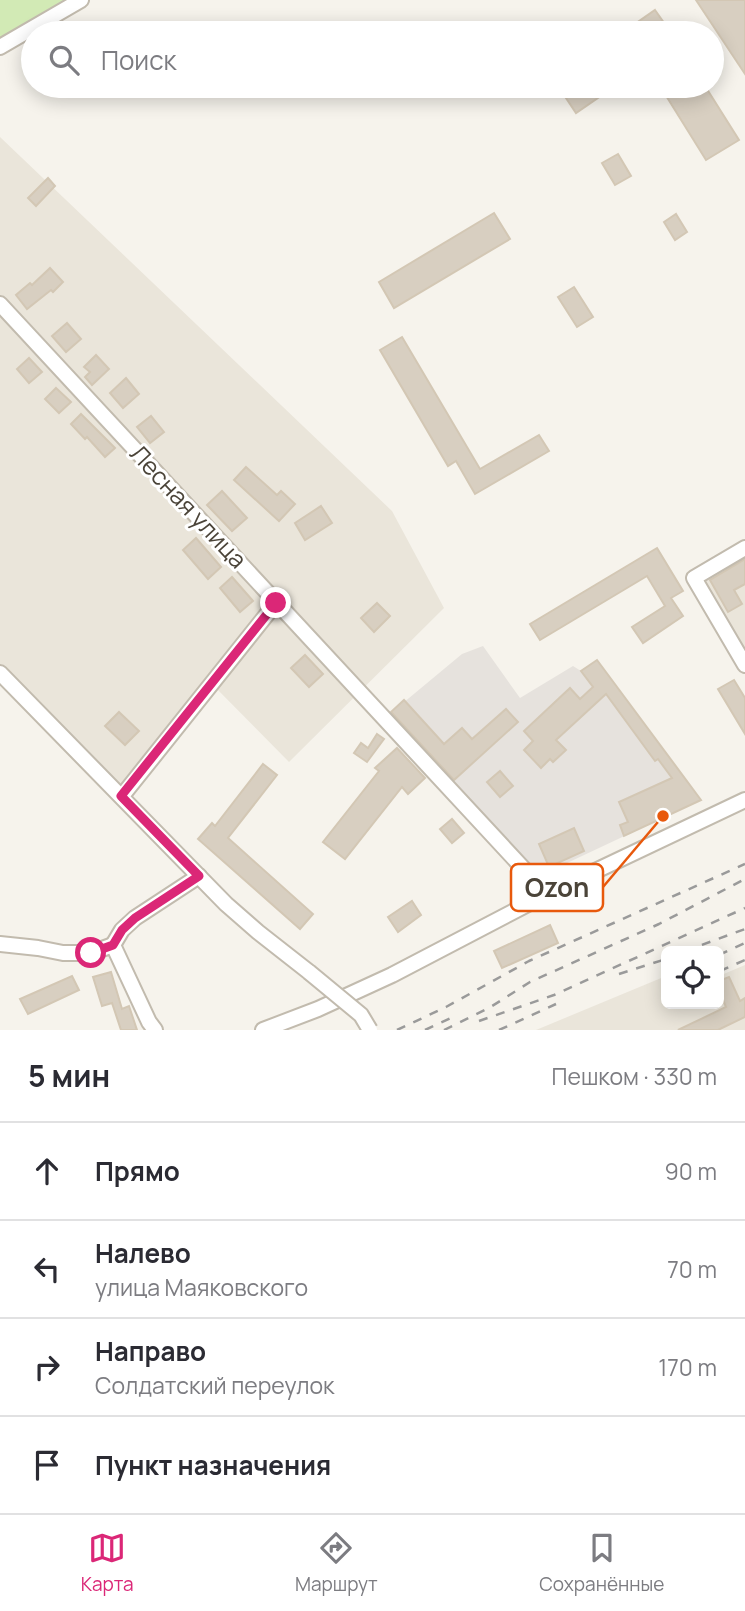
<!DOCTYPE html>
<html lang="ru">
<meta charset="utf-8">
<style>
:root{--surface:#fff;--page:#f2f2f3;--text:#2b2b33;--muted:#7c7c81;--line:#e1e1e2;--accent:#db2777}
body{margin:0;font-family:Manrope,sans-serif;background:var(--page);color:var(--text)}
.controls{position:absolute;right:21px;bottom:21px;display:grid;overflow:hidden;border-radius:10px;box-shadow:0 4px 18px #0003}
.controls button{width:63px;height:63px;display:grid;place-items:center;padding:0;border:0;border-bottom:2px solid var(--line);background:var(--surface);color:var(--text);font:35px sans-serif}
.stop{position:absolute;width:21px;height:21px;margin:-16px;border:5px solid #db2777;border-radius:50%;background:#fff}
.stop.end{background:#db2777;border-color:#fff;box-shadow:0 2px 7px #0008}
.list{margin:0;padding:0;list-style:none}
h2{display:flex;justify-content:space-between;align-items:center;height:91px;margin:0;padding:0 28px;font-size:30px}
h2 small{font-size:23px;font-weight:400;color:var(--muted)}
.list li{display:grid;grid-template-columns:46px 1fr auto;gap:21px;align-items:center;box-sizing:border-box;height:98px;padding:0 28px;border-top:2px solid var(--line)}
.list b{display:block;font-size:26px;white-space:nowrap}
.list p{margin:0;font-size:23px;white-space:nowrap;color:var(--muted)}
.list em{font-size:23px;font-style:normal;color:var(--muted)}
.icon{flex:none;width:38px;height:38px;fill:none;stroke:currentColor;stroke-width:2;stroke-linecap:round;stroke-linejoin:round}
.map{position:relative;flex:none;width:745px;height:1030px;overflow:hidden}
.search{position:absolute;background:var(--surface);box-shadow:0 4px 18px #0003;left:21px;right:21px;top:21px;height:77px;display:flex;align-items:center;gap:18px;box-sizing:border-box;padding:0 24px;border-radius:38px;color:var(--muted);font-size:26px}
.sheet{height:483px;background:var(--surface)}
nav{display:flex;justify-content:space-around;align-items:center;box-sizing:border-box;height:98px;border-top:2px solid var(--line);background:var(--surface);font-size:19px;color:var(--muted)}
nav a{display:grid;justify-items:center;gap:4px}
nav .on{color:var(--accent)}
.map>svg:first-child{display:block}
.residential{fill:#eae5da}
.industrial{fill:#e6e2dd}
.green{fill:#d2eab5}
.building{fill:#d8cfc1;stroke:#d3c7b4;stroke-width:2}
.lines{fill:none;stroke-linecap:round;stroke-linejoin:round}
.minor-casing{stroke:#c2bbae;stroke-width:18}
.minor{stroke:#fff;stroke-width:14}
.rail{stroke:#9a9a9a;stroke-width:2.5;stroke-dasharray:9 9;stroke-linecap:butt}
.minor-bridge-casing{stroke:#c2bbae;stroke-width:18;stroke-linecap:butt}
.minor-bridge{stroke:#fff;stroke-width:14}
.route{stroke:#db2777;stroke-width:9}
.labels{text-anchor:middle;stroke-width:6;stroke-linejoin:round;paint-order:stroke}
.street-label{font-size:24px;fill:#4b4439;stroke:#fff}
.leader{fill:none;stroke:#e8590c;stroke-width:2.5}
.callout-dot{fill:#e8590c;stroke:#fff;stroke-width:2.5}
.callout{fill:#fff;stroke:#e8590c;stroke-width:2.5}
.callout-label{font-size:26px;text-anchor:middle;font-weight:bold;fill:#4b4439}
</style>
<div class="map">
<svg width="745" height="1030" viewBox="0 0 745 1030">
<rect width="100%" height="100%" fill="#f6f3ec"/>
<g class="residential">
<path d="M0 137 392 511 444 608 289 762 212 684 122 796 0 673Z"/>
<path d="M745 548V665L694 578Z"/>
<path d="M745 965V1030H536L666 976V1004H719V976Z"/>
</g>
<path class="industrial" d="M483 646 520 698 573 666 581 671 597 660 701 800 548 872 545 873 536 871 465 796 391 713 462 654Z"/>
<path class="green" d="M0 0H81L0 47Z"/>
<g class="building">
<path d="M696 0H745V74Z"/>
<path d="M655 10 669 30 664 33H622Z"/>
<path d="M578 86H604L608 91 576 113 564 95Z"/>
<path d="M660 86H705L739 140 706 160Z"/>
<path d="M618 154 631 176 615 185 602 163Z"/>
<path d="M48 178 55 186 36 206 28 198Z"/>
<path d="M494 213 510 239 394 308 379 282Z"/>
<path d="M676 214 687 232 675 240 664 222Z"/>
<path d="M50 268 63 282 53 292 51 290 27 309 16 295 30 283 32 285Z"/>
<path d="M574 287 593 317 577 327 558 297Z"/>
<path d="M67 323 81 339 66 352 52 336Z"/>
<path d="M402 337 480 469 539 435 549 451 475 494 456 461 448 466 380 350Z"/>
<path d="M96 355 109 369 92 385 85 377 90 372 84 367Z"/>
<path d="M29 358 42 372 29 383 17 369Z"/>
<path d="M126 378 139 394 123 408 110 393Z"/>
<path d="M56 388 71 402 59 413 45 399Z"/>
<path d="M81 414 115 448 105 457 87 437 85 439 71 424Z"/>
<path d="M151 416 164 432 150 443 137 427Z"/>
<path d="M246 467 277 495 281 491 295 504 279 521 234 480Z"/>
<path d="M222 491 247 518 232 531 207 505Z"/>
<path d="M321 506 332 523 305 540 295 523Z"/>
<path d="M196 538 221 567 208 579 183 550Z"/>
<path d="M657 548 683 591 671 598 683 616 643 643 632 627 665 606 647 576 540 640 530 624Z"/>
<path d="M745 559V584L734 590 742 604 728 612 710 580Z"/>
<path d="M232 577 253 601 240 612 220 588Z"/>
<path d="M377 603 390 616 374 632 361 618Z"/>
<path d="M305 655 323 674 309 687 291 668Z"/>
<path d="M597 660 701 800 624 836 620 825 628 822 619 802 672 778 658 759 655 761 606 694 556 740 566 750 553 762 550 759 541 768 524 750 533 741 524 731 570 688 580 699 593 687 581 671Z"/>
<path d="M734 680 745 698V734L718 689Z"/>
<path d="M404 700 444 744 462 728 472 739 506 709 518 722 454 780 391 712Z"/>
<path d="M119 712 139 731 125 745 105 726Z"/>
<path d="M377 734 384 739 367 762 354 753 361 743 368 748Z"/>
<path d="M397 748 425 778 408 794 402 787 345 859 323 842 379 771 375 768Z"/>
<path d="M263 764 277 775 228 838 313 914 300 929 198 839 212 823 215 826Z"/>
<path d="M500 771 513 786 500 797 487 782Z"/>
<path d="M452 819 464 833 452 843 440 829Z"/>
<path d="M574 828 584 851 549 867 539 844Z"/>
<path d="M412 901 421 915 398 932 388 917Z"/>
<path d="M550 925 558 943 502 968 494 951Z"/>
<path d="M111 972 122 1009 129 1006 137 1030H121L112 1003 102 1006 93 977Z"/>
<path d="M72 976 79 990 28 1014 20 999Z"/>
<path d="M729 977 740 1001 745 998V1017L718 1030H678L726 1007 719 990V981Z"/>
</g>
<g class="lines">
<g class="minor-casing">
<g id="minor">
<path d="M0 47 81 0"/>
<path d="M0 304 547 894"/>
<path d="M745 548 694 578 745 665"/>
<path d="M0 673 226 904 258 932 309 972"/>
<path d="M122 796 276 603"/>
<path d="M0 944 38 948 63 953H91L113 945"/>
<path d="M113 945 122 930 135 918 199 876"/>
<path d="M113 945 149 1022 155 1030"/>
<path d="M263 1030 318 1009 392 975 547 894 745 800"/>
</g>
</g>
<use href="#minor" class="minor"/>
<g class="rail">
<path d="M685 951 745 929"/>
<path d="M719 955 745 943"/>
<path d="M720 971 745 960"/>
<path d="M619 974 666 959"/>
<path d="M479 1021 554 995 745 908"/>
<path d="M397 1030 446 1007 529 961 745 864"/>
<path d="M425 1030 451 1018"/>
<path d="M444 1030 489 1008 530 982 659 924 745 879"/>
<path d="M499 1030 556 1004"/>
</g>
<g class="minor-bridge-casing">
<path id="minor-bridge" d="M309 972 361 1015 370 1030"/>
</g>
<use href="#minor-bridge" class="minor-bridge"/>
</g>
<g class="lines">
<path class="route" d="M91 953 113 945 122 930 135 918 199 876 121 796 276 603"/>
</g>
<g class="labels">
<g class="street-label">
<text transform="translate(188 507) rotate(47)" y="8">Лесная улица</text>
</g>
</g>
<path class="leader" d="M663 816L603 887"/>
<circle class="callout-dot" cx="663" cy="816" r="7"/>
<rect class="callout" x="511" y="864" width="92" height="47" rx="7"/>
<g class="callout-label">
<text x="557" y="897">Ozon</text>
</g>
</svg>
<div class="controls">
<button><svg class="icon" aria-label="locate" viewBox="0 0 24 24"><circle cx="12" cy="12" r="6"/><path d="M12 2v4M12 18v4M2 12h4M18 12h4"/></svg></button>
</div>
<div class="stop" style="left:91px;top:953px"></div>
<div class="stop end" style="left:276px;top:603px"></div>
<div class="search"><svg class="icon" aria-label="search" viewBox="0 0 24 24"><circle cx="10" cy="10" r="6"/><path d="M15 15l6 6"/></svg>Поиск</div>
</div>
<section class="sheet">
<h2>5 мин<small>Пешком · 330 m</small></h2>
<ul class="list">
<li><svg class="icon" aria-label="ahead" viewBox="0 0 24 24"><path d="M12 20V5M6 11l6-6 6 6"/></svg><div><b>Прямо</b></div><em>90 m</em></li>
<li><svg class="icon" aria-label="left" viewBox="0 0 24 24"><path d="M17 20v-9H6M10 6l-5 5 5 5"/></svg><div><b>Налево</b><p>улица Маяковского</p></div><em>70 m</em></li>
<li><svg class="icon" aria-label="right" viewBox="0 0 24 24"><path d="M7 20v-9h11M14 6l5 5-5 5"/></svg><div><b>Направо</b><p>Солдатский переулок</p></div><em>170 m</em></li>
<li><svg class="icon" aria-label="arrive" viewBox="0 0 24 24"><path d="M6 21V4h12l-3 4 3 4H6"/></svg><div><b>Пункт назначения</b></div></li>
</ul>
</section>
<nav>
<a class="on"><svg class="icon" aria-label="map" viewBox="0 0 24 24"><path d="M3 6l6-2 6 2 6-2v14l-6 2-6-2-6 2zM9 4v14M15 6v14"/></svg>Карта</a>
<a><svg class="icon" aria-label="directions" viewBox="0 0 24 24"><path d="M12 3l9 9-9 9-9-9zM9 14v-3h6M13 9l2 2-2 2"/></svg>Маршрут</a>
<a><svg class="icon" aria-label="saved" viewBox="0 0 24 24"><path d="M7 4h10v16l-5-4-5 4z"/></svg>Сохранённые</a>
</nav>
